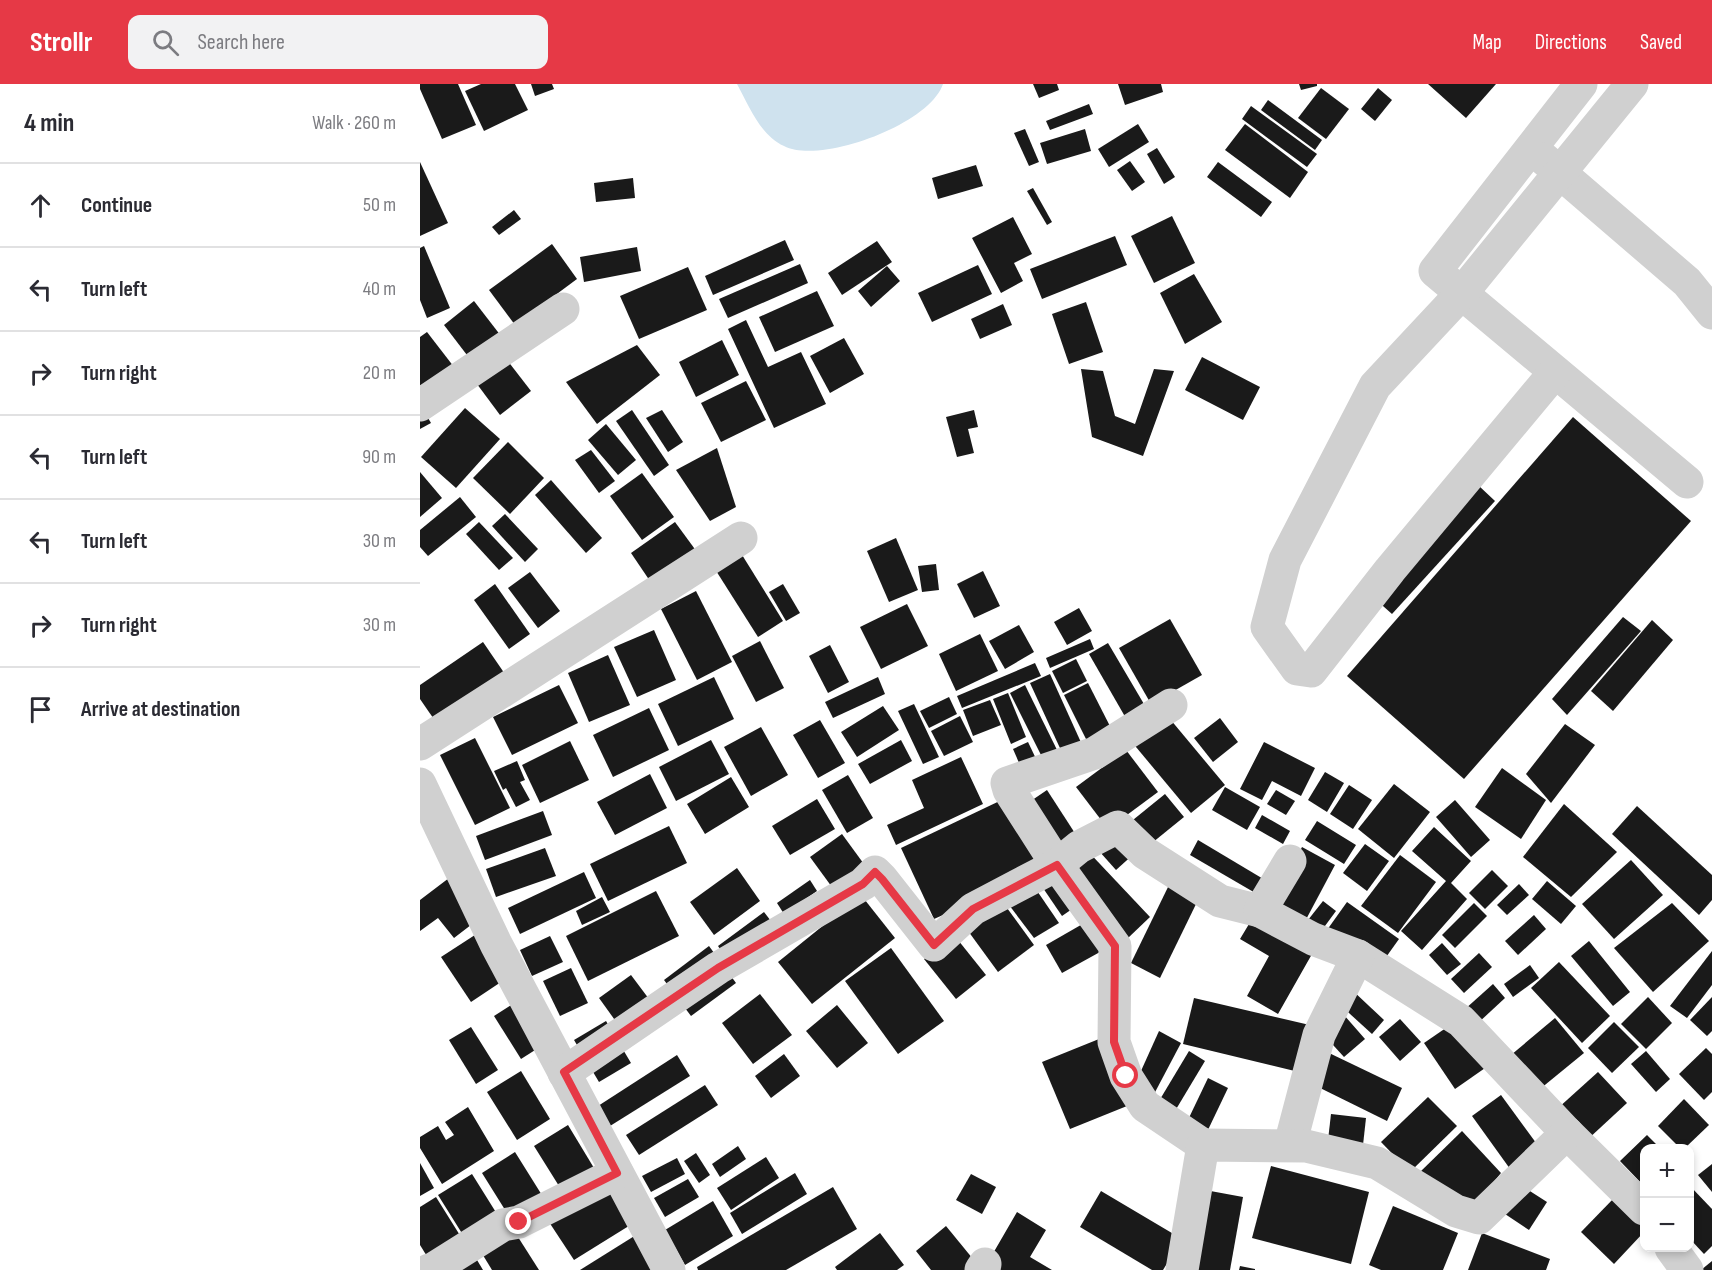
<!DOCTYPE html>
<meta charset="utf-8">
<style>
:root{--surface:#fff;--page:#f2f2f3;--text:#2b2b33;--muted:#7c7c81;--line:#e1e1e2;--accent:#e63946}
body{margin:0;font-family:"Sofia Sans Condensed",sans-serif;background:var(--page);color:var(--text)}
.controls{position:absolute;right:18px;bottom:18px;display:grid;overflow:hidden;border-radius:12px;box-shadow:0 3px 9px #0003}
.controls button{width:54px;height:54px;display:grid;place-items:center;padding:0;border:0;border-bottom:2px solid var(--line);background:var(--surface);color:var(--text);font:30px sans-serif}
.stop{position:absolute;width:18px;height:18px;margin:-14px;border:4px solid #e63946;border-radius:50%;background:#fff}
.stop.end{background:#e63946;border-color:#fff;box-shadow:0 2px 6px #0008}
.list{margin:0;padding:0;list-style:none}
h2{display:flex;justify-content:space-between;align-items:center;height:78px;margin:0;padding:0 24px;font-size:26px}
h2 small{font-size:20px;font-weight:400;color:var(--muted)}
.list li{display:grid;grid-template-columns:39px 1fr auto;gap:18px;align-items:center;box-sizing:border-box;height:84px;padding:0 24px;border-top:2px solid var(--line)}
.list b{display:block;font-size:22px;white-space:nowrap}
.list em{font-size:20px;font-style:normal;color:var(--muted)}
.icon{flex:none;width:33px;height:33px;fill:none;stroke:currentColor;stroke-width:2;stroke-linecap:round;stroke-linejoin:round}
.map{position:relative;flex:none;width:1292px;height:1186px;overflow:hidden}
header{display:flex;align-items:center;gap:36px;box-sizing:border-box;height:84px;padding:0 30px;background:var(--accent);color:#fff}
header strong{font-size:28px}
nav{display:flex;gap:33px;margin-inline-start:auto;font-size:21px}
.search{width:420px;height:54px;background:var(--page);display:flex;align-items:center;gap:15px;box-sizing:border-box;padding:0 21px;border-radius:12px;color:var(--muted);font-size:22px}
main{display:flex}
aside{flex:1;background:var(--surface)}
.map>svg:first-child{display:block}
.water{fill:#cfe2ee}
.building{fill:#1a1a1a}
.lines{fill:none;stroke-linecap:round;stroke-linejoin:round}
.minor{stroke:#d0d0d0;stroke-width:33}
.route{stroke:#e63946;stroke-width:8}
</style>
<header>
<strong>Strollr</strong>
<div class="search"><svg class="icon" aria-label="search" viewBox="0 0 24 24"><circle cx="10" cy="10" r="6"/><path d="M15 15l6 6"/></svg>Search here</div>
<nav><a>Map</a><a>Directions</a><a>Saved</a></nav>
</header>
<main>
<aside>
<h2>4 min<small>Walk · 260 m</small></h2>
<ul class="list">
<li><svg class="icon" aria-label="ahead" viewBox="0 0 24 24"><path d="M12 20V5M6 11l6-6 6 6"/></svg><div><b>Continue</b></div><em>50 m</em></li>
<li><svg class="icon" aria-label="left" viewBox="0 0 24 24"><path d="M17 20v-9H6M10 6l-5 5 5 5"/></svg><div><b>Turn left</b></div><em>40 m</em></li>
<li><svg class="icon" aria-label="right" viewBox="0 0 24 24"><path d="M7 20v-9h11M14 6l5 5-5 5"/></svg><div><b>Turn right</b></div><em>20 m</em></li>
<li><svg class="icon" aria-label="left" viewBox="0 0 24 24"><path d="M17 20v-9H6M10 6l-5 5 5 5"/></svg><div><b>Turn left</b></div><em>90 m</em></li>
<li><svg class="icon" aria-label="left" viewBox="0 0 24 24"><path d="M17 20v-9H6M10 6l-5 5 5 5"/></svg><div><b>Turn left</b></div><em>30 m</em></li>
<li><svg class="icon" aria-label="right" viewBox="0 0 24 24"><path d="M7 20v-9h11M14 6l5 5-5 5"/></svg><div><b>Turn right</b></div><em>30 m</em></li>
<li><svg class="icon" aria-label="arrive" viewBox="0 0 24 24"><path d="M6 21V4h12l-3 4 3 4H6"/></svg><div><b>Arrive at destination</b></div></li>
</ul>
</aside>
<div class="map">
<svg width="1292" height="1186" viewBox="0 0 1292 1186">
<rect width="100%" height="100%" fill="#fff"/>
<path class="water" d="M317 0H523C510 40 401 81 364 62 340 51 329 22 317 0Z"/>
<g class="building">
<path d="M0 0H38L56 41 22 55 0 5Z"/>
<path d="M61 0H95L108 26 64 47 45 7Z"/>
<path d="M111 0H132L134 5 115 12Z"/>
<path d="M613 0H637L639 6 619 14Z"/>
<path d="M698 0H741L743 8 705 21Z"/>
<path d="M879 0H897V2L881 6Z"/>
<path d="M1008 0H1076L1046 34Z"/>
<path d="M901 4 929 25 906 55 878 34Z"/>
<path d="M958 4 972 16 955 37 941 25Z"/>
<path d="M848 16 902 56 895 66 841 26Z"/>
<path d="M669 20 673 30 630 46 626 37Z"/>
<path d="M831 22 897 70 887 83 822 35Z"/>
<path d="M718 40 729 58 689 83 678 65Z"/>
<path d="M825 40 888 88 870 114 805 66Z"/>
<path d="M605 45 619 78 609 82 594 49Z"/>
<path d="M665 45 671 67 627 80 620 59Z"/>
<path d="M737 64 755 93 744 100 727 70Z"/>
<path d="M710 77 725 98 712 107 697 86Z"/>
<path d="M0 78 28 139 0 152Z"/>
<path d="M798 78 852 118 841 133 787 93Z"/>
<path d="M556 81 563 102 518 115 512 94Z"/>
<path d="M213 94 215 114 176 118 174 99Z"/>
<path d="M613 104 632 138 627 141 607 107Z"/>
<path d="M94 126 101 135 79 151 72 143Z"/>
<path d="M752 132 775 179 734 199 711 152Z"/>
<path d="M593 133 612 170 594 179 603 197 581 209 552 154Z"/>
<path d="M695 152 707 181 622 215 610 185Z"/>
<path d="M365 156 374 176 293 211 285 192Z"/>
<path d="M457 157 472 178 422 211 408 189Z"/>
<path d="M132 160 157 195 95 241 69 206Z"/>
<path d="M4 162 30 224 7 234 0 216V164Z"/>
<path d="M217 163 221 187 164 198 160 173Z"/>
<path d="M380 180 388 199 308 234 299 215Z"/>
<path d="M558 181 572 210 512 238 498 209Z"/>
<path d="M467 182 480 197 451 223 438 207Z"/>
<path d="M268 183 287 226 219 255 200 212Z"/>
<path d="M774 190 802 238 765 260 740 209Z"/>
<path d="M397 207 414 242 355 268 339 233Z"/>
<path d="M54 217 81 252 50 275 24 241Z"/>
<path d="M666 218 683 268 649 280 632 230Z"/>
<path d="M583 220 592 241 560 255 551 235Z"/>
<path d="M326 236 348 283 381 268 406 320 354 344 308 245Z"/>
<path d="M7 248 34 283 4 306 0 301V253Z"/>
<path d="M424 254 444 290 410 309 390 272Z"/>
<path d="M302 256 319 291 276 313 259 278Z"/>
<path d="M217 261 240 291 177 340 146 298Z"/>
<path d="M84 272 111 307 80 331 54 296Z"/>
<path d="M782 273 840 303 823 336 765 306Z"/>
<path d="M661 285 683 287 695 332 715 340 734 285 754 287 723 372 672 353Z"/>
<path d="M326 297 346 336 301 358 281 319Z"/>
<path d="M0 320 11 339 0 345Z"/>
<path d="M45 324 80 355 36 404 1 373Z"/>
<path d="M212 326 249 381 234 392 196 337Z"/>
<path d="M242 326 263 358 248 368 226 334Z"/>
<path d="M554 326 558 343 548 345 554 369 537 373 526 333Z"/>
<path d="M1153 333 1271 437 1044 695 927 592Z"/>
<path d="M186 340 216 376 198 391 168 356Z"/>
<path d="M88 358 124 394 90 430 53 394Z"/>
<path d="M297 364 316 423 290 437 256 386Z"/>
<path d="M171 366 195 397 179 409 155 376Z"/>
<path d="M0 388 22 414 0 433Z"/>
<path d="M222 389 254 433 222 456 190 412Z"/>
<path d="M131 396 182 454 166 469 115 411Z"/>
<path d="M1058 401 1075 417 972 530 954 514Z"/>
<path d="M40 413 56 433 8 472 0 463V446Z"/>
<path d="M85 430 118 465 105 478 72 442Z"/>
<path d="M59 438 93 474 79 486 46 450Z"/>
<path d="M255 438 277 468 232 500 211 469Z"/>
<path d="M476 454 498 506 469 518 447 467Z"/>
<path d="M319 466 363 537 338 553 293 482Z"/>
<path d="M516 480 519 506 502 508 498 482Z"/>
<path d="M563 487 580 522 554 534 537 500Z"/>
<path d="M110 488 140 527 118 544 88 504Z"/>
<path d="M75 500 110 550 89 565 54 516Z"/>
<path d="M363 500 380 529 366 537 349 508Z"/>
<path d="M276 507 312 578 277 596 241 525Z"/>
<path d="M487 520 508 562 461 585 440 543Z"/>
<path d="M659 524 672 547 647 561 634 538Z"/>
<path d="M1203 533 1221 547 1147 631 1132 615Z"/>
<path d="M750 535 782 591 731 620 699 564Z"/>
<path d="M1232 536 1253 556 1193 627 1171 607Z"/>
<path d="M599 541 614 568 585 585 569 557Z"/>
<path d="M234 546 256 596 217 613 194 563Z"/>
<path d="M560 550 578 587 536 607 519 570Z"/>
<path d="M670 555 674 565 630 584 626 574Z"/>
<path d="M340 557 364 604 336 618 312 572Z"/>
<path d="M63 558 89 596 20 644 0 615V601Z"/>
<path d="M688 559 731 632 711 643 669 570Z"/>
<path d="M410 561 429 598 408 609 389 572Z"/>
<path d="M188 571 210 621 169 638 148 589Z"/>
<path d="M656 575 667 597 643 609 632 587Z"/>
<path d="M615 579 621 592 542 624 537 612Z"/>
<path d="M630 590 664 665 645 675 610 599Z"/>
<path d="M294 593 314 635 258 662 238 620Z"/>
<path d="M458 593 465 610 413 634 405 618Z"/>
<path d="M668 599 695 652 671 665 644 611Z"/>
<path d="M139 601 158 639 92 671 73 633Z"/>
<path d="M605 601 642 676 627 683 590 609Z"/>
<path d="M588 609 606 653 591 660 573 615Z"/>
<path d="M529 613 537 630 509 644 500 627Z"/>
<path d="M570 616 581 641 553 652 543 626Z"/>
<path d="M494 620 519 673 503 680 478 627Z"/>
<path d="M463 622 479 646 437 673 421 648Z"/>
<path d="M229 624 249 666 193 693 173 651Z"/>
<path d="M745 629 805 701 771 729 711 657Z"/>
<path d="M540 632 553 658 524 672 511 647Z"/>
<path d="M800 634 818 658 793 678 774 654Z"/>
<path d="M400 636 425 679 398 694 373 651Z"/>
<path d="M1145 640 1175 661 1131 719 1106 690Z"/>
<path d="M341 643 368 691 331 712 304 663Z"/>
<path d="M55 654 90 724 55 741 20 671Z"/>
<path d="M291 656 309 690 256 717 239 683Z"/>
<path d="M481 656 492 677 450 700 438 680Z"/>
<path d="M150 657 169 696 120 719 102 681Z"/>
<path d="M608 658 619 681 603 688 593 665Z"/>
<path d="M844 658 895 684 881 712 852 697 842 716 820 705Z"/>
<path d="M706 666 738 708 688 745 656 703Z"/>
<path d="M541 673 563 720 476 761 467 741 504 724 492 696Z"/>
<path d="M97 677 105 696 100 698 110 716 96 723 86 704 83 706 74 687Z"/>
<path d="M1082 684 1126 716 1101 755 1055 723Z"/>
<path d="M905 688 924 699 907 728 888 716Z"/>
<path d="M230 690 247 724 195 751 177 718Z"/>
<path d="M428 691 453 734 427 749 402 706Z"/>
<path d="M311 693 329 723 285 750 267 720Z"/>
<path d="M974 700 1010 728 974 774 938 745Z"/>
<path d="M929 701 952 716 933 745 910 730Z"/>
<path d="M805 703 840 723 827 746 792 726Z"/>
<path d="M627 706 660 757 635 774 602 723Z"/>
<path d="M856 706 875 717 866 731 847 720Z"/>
<path d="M745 710 764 733 727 763 708 740Z"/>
<path d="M588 713 626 785 514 835 481 764Z"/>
<path d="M397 715 415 745 370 771 352 742Z"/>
<path d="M1035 716 1070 756 1051 773 1016 733Z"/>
<path d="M1144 720 1197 768 1151 813 1103 773Z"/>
<path d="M1217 722 1292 791V816L1279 831 1192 750Z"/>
<path d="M123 727 132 751 65 776 56 752Z"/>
<path d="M842 731 870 747 863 760 835 744Z"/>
<path d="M897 737 936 761 924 780 885 756Z"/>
<path d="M249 742 267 779 188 817 170 780Z"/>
<path d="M1014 743 1051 777 1031 799 1047 815 1002 866 981 847 1026 797 992 767Z"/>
<path d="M422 750 449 787 417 810 390 773Z"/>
<path d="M699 750 716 768 696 786 679 767Z"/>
<path d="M778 756 845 796 837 810 770 771Z"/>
<path d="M945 760 969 777 947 807 923 789Z"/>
<path d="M663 762 730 833 708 854 642 783Z"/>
<path d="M882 763 915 781 882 843 849 826Z"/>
<path d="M125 764 136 792 76 813 66 785Z"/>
<path d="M980 771 1016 798 978 849 941 822Z"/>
<path d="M1211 776 1243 811 1194 855 1162 820Z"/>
<path d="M317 784 340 817 294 851 270 818Z"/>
<path d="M1072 786 1088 802 1065 825 1049 809Z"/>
<path d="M164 788 176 814 100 850 88 824Z"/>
<path d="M29 794 60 834 34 854 18 834 0 847V816Z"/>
<path d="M390 796 397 807 364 830 357 819Z"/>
<path d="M637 796 655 823 642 832 623 804Z"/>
<path d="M1127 797 1156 822 1141 840 1112 815Z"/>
<path d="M611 798 639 839 614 854 586 817Z"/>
<path d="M1099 800 1109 811 1087 831 1077 821Z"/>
<path d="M749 801 778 816 740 894 711 879Z"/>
<path d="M236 807 259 852 168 897 146 852Z"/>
<path d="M441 811 475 854 392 920 358 878Z"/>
<path d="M182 813 190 828 162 841 156 827Z"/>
<path d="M579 813 614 861 578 888 543 840Z"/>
<path d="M903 817 916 827 902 846 888 836Z"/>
<path d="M927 818 979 855 959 883 907 846Z"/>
<path d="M1054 819 1067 832 1035 864 1022 851Z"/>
<path d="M1252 819 1289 857 1233 908 1194 864Z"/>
<path d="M344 828 354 841 307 875 298 862Z"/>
<path d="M1114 831 1126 845 1098 871 1085 857Z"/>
<path d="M673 834 689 863 642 889 626 861Z"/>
<path d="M832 835 892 870 858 930 827 912 849 872 820 855Z"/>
<path d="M58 849 87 894 51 918 21 873Z"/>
<path d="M534 851 566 891 536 915 504 875Z"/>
<path d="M130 852 143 878 112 892 100 866Z"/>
<path d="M1169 857 1210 908 1193 922 1151 872Z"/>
<path d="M1022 859 1041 880 1027 891 1009 871Z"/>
<path d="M289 862 316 899 271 932 244 896Z"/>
<path d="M471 864 524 937 478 970 425 897Z"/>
<path d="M1292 867V901L1267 934 1250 922Z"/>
<path d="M1059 869 1072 883 1044 909 1031 895Z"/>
<path d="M1139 878 1190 932 1162 959 1111 904Z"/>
<path d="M1110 881 1119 894 1093 913 1084 900Z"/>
<path d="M151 884 168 919 140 932 123 897Z"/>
<path d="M211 891 229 915 197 939 179 914Z"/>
<path d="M1073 900 1085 914 1057 940 1044 926Z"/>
<path d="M931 905 964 936 952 950 918 919Z"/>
<path d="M340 910 372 951 333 980 302 939Z"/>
<path d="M1228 913 1252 939 1226 965 1201 940Z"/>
<path d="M1292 913V947L1287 952 1270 936Z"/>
<path d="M774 914 894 942 883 989 763 960Z"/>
<path d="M96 918 123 961 101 975 74 932Z"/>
<path d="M417 921 448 959 417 984 386 947Z"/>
<path d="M924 931 945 955 924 973 903 950Z"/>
<path d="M1135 934 1164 969 1120 1005 1091 971Z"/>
<path d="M980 935 1001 958 980 977 959 953Z"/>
<path d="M186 937 211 979 179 998 154 956Z"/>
<path d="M1036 937 1068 982 1035 1005 1004 959Z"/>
<path d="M1194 938 1219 963 1192 989 1168 964Z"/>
<path d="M51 943 78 986 56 1000 29 956Z"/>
<path d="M739 947 761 959 733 1012 716 998Z"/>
<path d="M679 955 707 1022 650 1045 622 978Z"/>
<path d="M1286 964 1292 970V1008L1284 1016 1259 990Z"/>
<path d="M769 967 785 977 752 1032 736 1022Z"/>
<path d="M1226 967 1250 995 1236 1008 1211 980Z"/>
<path d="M907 968 982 1004 967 1037 892 1000Z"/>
<path d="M364 970 380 992 351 1014 335 992Z"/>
<path d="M257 971 270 992 190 1042 178 1022Z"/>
<path d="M101 987 130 1035 97 1056 67 1008Z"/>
<path d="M1178 988 1207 1019 1167 1056 1137 1025Z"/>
<path d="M788 994 808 1004 786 1050 766 1040Z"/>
<path d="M285 1001 298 1021 219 1071 206 1051Z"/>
<path d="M1081 1011 1122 1067 1093 1089 1052 1032Z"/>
<path d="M1008 1013 1037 1042 990 1088 961 1058Z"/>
<path d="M1264 1015 1289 1041 1265 1064H1260L1238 1042Z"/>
<path d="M48 1023 74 1067 22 1100 0 1064V1053L18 1042 26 1056 34 1051 25 1038Z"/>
<path d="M911 1030 946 1034 943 1061 908 1056Z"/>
<path d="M148 1041 177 1089 144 1110 114 1062Z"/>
<path d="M1042 1047 1081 1089 1052 1125 998 1090Z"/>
<path d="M1227 1051 1240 1064H1224V1102L1200 1077Z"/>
<path d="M318 1062 326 1075 300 1093 292 1080Z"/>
<path d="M95 1068 125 1116 92 1137 62 1089Z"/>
<path d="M276 1069 290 1091 279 1099 264 1077Z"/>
<path d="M346 1073 359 1094 311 1126 297 1104Z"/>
<path d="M257 1074 265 1090 231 1108 222 1092Z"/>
<path d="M0 1079 14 1104 0 1112Z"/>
<path d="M1292 1080V1108L1278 1091Z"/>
<path d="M851 1082 949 1108 931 1180 832 1154Z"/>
<path d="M375 1089 387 1110 322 1150 310 1129Z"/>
<path d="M52 1090 82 1138 48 1159 18 1111Z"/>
<path d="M551 1090 576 1103 562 1130 536 1116Z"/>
<path d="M268 1095 279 1113 245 1133 234 1114Z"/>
<path d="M1099 1100 1127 1118 1109 1146 1079 1126Z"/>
<path d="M188 1101 212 1140 154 1176 129 1138Z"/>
<path d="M1270 1102 1292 1125V1162L1284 1170 1270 1155Z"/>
<path d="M413 1103 437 1145 366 1186H278L277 1183Z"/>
<path d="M785 1106 823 1113 810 1186H770Z"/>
<path d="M681 1107 762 1155 743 1186H732L660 1143Z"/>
<path d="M16 1113 46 1161 13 1182 0 1161V1123Z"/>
<path d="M1195 1113 1224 1141V1148L1194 1180 1161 1148Z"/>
<path d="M293 1117 313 1152 265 1181 245 1146Z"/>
<path d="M973 1122 1038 1149 1023 1186H961L949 1181Z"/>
<path d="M597 1128 626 1146 610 1173 632 1186H581L568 1178Z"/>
<path d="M91 1142 119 1186H72L58 1163Z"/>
<path d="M526 1142 562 1186H511L496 1167Z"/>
<path d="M460 1149 484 1181 477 1186H417L415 1183Z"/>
<path d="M1062 1149 1130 1175 1126 1186H1048Z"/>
<path d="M216 1151 238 1186H160Z"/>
<path d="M54 1171 63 1186H31Z"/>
<path d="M1292 1177V1186H1281Z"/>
<path d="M820 1182 835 1185V1186H819Z"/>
</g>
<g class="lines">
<g class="minor">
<path d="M1161 0 1015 187 1267 398"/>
<path d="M1124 75 1267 198 1292 229"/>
<path d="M1135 288 970 486 891 587 877 585 847 543 865 476 955 302 1041 210 1212 0"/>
<path d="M0 321 143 225"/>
<path d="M751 621 675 669 587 699 589 706 637 781 695 862 694 958 706 992 725 1022 783 1061"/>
<path d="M0 660 321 454"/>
<path d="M0 700 76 860 249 1186"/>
<path d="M938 872 1041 937 1147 1049 1224 1125"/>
<path d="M144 989 298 884 443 800 455 788 462 795 514 861 553 825 637 781 659 763 698 743 725 769 800 817 840 827"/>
<path d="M870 1061 899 951 938 872 893 855 840 827 870 777"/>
<path d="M1251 1164 1267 1186"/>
<path d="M9 1186 13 1185 83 1141 99 1138 197 1089"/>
<path d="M561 1186 565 1180"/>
<path d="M762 1186 783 1061 886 1062 957 1079 1036 1127 1059 1134 1147 1049"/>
</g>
</g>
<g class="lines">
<path class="route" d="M99 1138 197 1089 144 988 298 884 443 800 455 788 462 795 514 861 553 825 637 781 695 862 694 958 706 992"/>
</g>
</svg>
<div class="controls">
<button>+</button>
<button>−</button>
</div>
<div class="stop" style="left:706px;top:992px"></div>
<div class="stop end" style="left:99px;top:1138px"></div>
</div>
</main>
